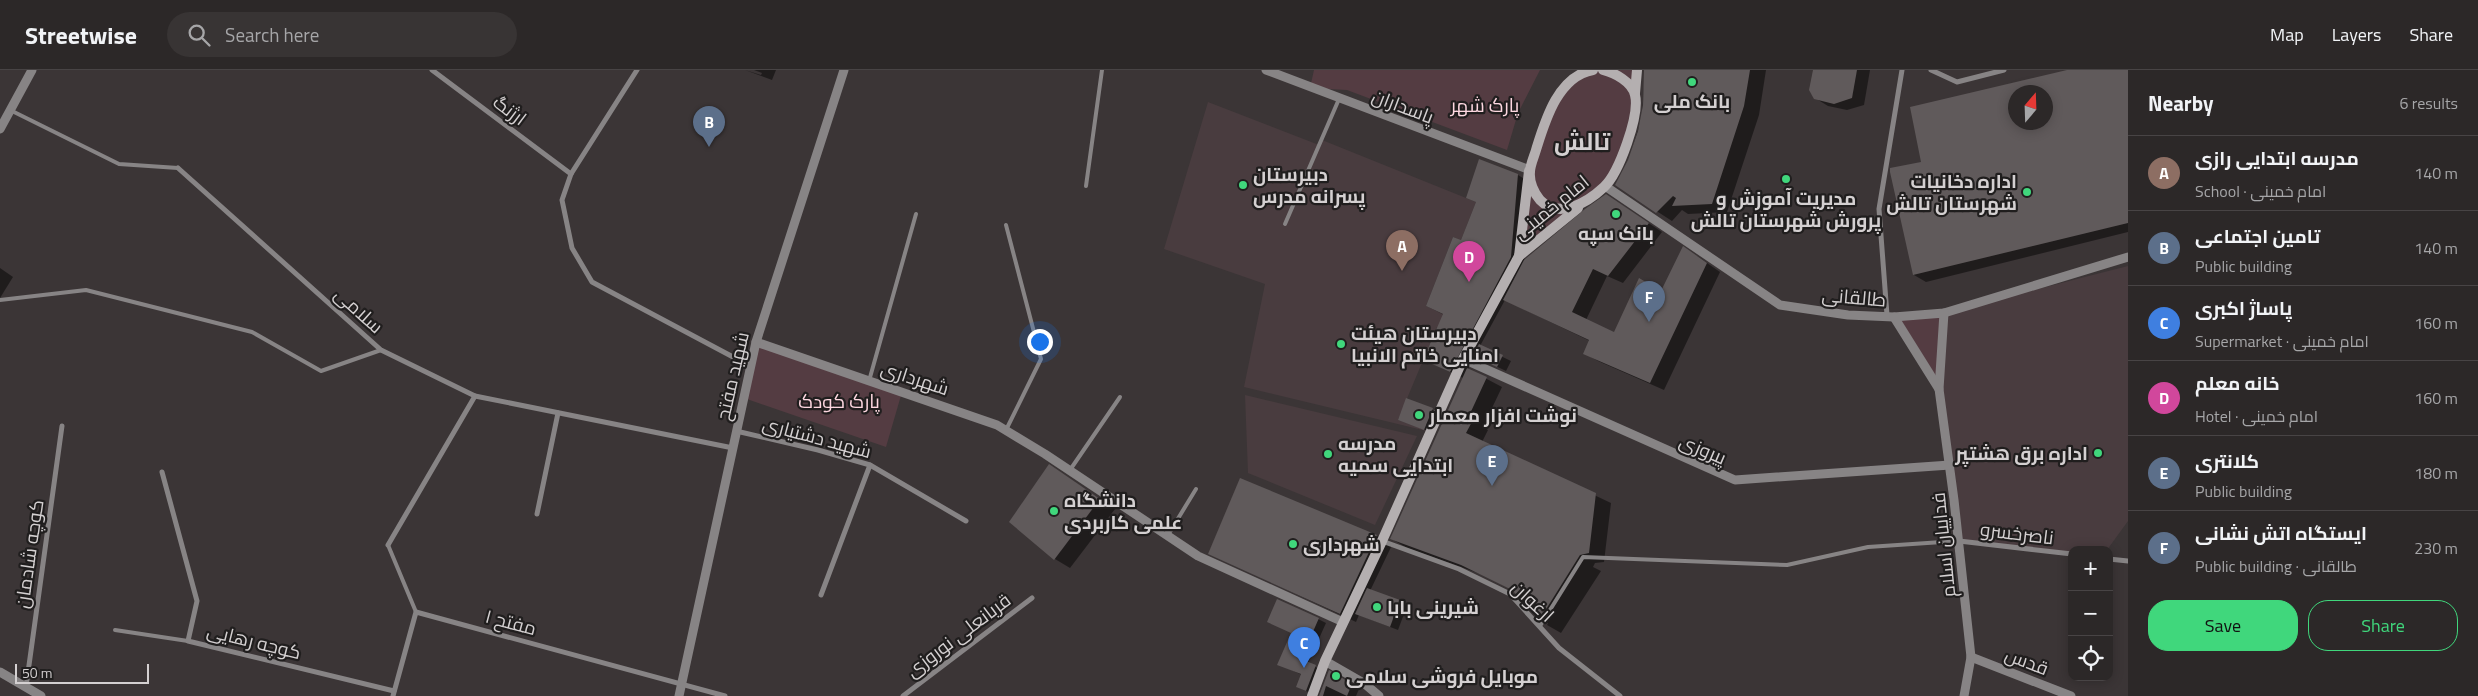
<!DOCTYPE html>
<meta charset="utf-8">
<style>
:root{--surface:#2c2828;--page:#383434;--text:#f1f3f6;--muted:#a6a6a8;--line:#484445;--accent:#40d77c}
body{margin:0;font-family:"Titillium Web",Cairo,sans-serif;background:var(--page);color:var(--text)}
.controls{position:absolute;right:15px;bottom:15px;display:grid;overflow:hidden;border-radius:10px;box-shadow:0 2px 12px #0003}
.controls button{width:45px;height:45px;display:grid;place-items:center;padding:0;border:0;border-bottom:1px solid var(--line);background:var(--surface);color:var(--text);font:25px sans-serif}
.compass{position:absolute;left:2008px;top:15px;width:45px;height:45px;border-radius:50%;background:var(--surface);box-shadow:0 2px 12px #0003;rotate:19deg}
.scale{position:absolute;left:15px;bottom:12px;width:134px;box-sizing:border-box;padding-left:5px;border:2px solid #d4d0d1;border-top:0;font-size:14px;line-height:18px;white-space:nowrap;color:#d4d0d1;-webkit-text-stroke:4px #201e1e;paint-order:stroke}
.you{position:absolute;left:1039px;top:271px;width:18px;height:18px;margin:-12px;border:4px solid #fff;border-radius:50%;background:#1a73e8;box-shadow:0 0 0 8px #1a73e833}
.badge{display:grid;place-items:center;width:32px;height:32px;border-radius:50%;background:var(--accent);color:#fff;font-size:16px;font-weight:700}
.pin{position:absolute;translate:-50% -41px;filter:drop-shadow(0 1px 2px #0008)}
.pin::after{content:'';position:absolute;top:26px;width:18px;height:15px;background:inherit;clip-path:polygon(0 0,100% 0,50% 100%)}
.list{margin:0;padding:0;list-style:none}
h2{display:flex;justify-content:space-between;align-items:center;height:65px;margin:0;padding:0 20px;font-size:21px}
h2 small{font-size:16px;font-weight:400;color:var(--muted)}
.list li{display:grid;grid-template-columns:32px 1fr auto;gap:15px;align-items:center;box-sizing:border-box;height:75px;padding:0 20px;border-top:1px solid var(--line)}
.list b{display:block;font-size:19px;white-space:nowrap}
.list p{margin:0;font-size:16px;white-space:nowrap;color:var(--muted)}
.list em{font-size:16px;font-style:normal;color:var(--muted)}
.actions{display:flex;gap:10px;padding:15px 20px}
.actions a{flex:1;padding:11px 0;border:1px solid var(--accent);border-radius:20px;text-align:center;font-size:18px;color:var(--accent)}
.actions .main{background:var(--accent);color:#111}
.icon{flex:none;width:28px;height:28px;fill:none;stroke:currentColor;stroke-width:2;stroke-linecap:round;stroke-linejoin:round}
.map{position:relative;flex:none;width:2128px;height:626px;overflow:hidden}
header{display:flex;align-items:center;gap:30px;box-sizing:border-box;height:70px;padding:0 25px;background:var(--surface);border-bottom:1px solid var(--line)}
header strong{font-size:24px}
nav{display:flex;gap:28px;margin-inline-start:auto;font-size:18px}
.search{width:350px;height:45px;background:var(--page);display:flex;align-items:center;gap:12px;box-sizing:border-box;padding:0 18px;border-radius:28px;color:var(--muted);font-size:19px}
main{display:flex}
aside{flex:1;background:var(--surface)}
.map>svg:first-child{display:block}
.built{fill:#493c3f}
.green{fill:#543c42}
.shadow{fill:#0007;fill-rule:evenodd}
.building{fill:#605a5b;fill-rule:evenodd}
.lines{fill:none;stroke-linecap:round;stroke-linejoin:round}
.service{stroke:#878485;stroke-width:4}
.minor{stroke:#878485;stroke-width:5}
.tertiary{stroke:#878485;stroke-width:9}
.secondary{stroke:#b4afb0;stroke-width:10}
.poi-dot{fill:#40d77c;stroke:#201e1e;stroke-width:2}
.labels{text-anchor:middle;stroke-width:4.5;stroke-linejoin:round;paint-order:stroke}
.poi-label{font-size:19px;font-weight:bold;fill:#d4d0d1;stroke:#201e1e;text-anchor:start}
.park-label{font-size:19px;fill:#fdd7e0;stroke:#201e1e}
.street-label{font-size:19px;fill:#d4d0d1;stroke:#201e1e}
.district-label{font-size:24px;font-weight:bold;fill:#d4d0d1;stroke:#201e1e}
</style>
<header>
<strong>Streetwise</strong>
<div class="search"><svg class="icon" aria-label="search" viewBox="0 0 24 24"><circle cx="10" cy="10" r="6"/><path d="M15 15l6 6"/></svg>Search here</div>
<nav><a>Map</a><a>Layers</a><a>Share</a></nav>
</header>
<main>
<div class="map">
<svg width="2128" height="626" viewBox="0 0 2128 626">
<rect width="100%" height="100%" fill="#3b3536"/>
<g class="built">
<path d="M1208 32 1319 75 1322 70 1476 132 1461 170 1453 167 1426 236 1479 260 1472 272 1437 257 1398 350 1431 362 1244 317 1265 214 1164 179Z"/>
<path d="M2128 196V451L2107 480H2072V484L1959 471 1940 319 1944 243Z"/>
<path d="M1245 325 1417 366 1375 455 1248 403Z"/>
</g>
<g class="green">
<path d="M1314 0H1540L1518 43 1507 80 1347 20 1310 18Z"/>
<path d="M1593 0H1637L1636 40 1606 114 1519 185 1530 101 1563 19Z"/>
<path d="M1944 243 1939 319 1894 247Z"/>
<path d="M756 272 902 322 886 377 744 328Z"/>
</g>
<g class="shadow">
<path d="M745 0 761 5 762 3 754 0H776L772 10Z"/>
<path d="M1645 0H1766L1759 45 1727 142 1688 144 1682 140 1672 151 1616 115 1629 90 1642 47Z"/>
<path d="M1814 0H1870L1864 35 1847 40 1828 36 1815 28Z"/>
<path d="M2075 0H2128V162L1926 212 1914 205 1923 93 1911 38ZM2016 22H2046V52H2016Z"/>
<path d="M1518 105 1531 113 1524 193 1620 134 1662 162 1623 213 1607 206 1586 250 1615 263 1661 222 1697 186 1720 202 1664 320 1598 291 1584 283 1590 271 1505 230 1480 276 1511 291 1506 301 1475 286 1468 299 1502 317 1483 357 1488 360 1482 372 1611 433 1604 492 1595 493 1593 497 1601 501 1561 563 1547 555 1548 553 1540 548 1515 521 1478 503 1407 478 1392 469 1463 308 1424 290 1444 245 1427 236 1461 171Z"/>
<path d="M0 198 13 207 0 228Z"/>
<path d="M1407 329 1441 344 1432 363 1400 349Z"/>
<path d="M1050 396 1115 439 1070 498 1055 489Z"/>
<path d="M1240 410 1377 466 1392 475 1370 521 1407 536 1398 560 1359 545 1356 552 1209 483Z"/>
<path d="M1318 549 1326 553 1308 593 1323 601 1315 625 1297 617 1302 605 1279 594Z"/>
<path d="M1329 602 1359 619 1356 626H1322Z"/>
</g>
<g class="building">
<path d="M1644 0H1750L1744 36 1712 134 1672 136 1676 128 1673 126 1656 143 1615 115 1628 90 1638 61 1643 35Z"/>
<path d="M1813 0H1857L1852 28 1834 34 1814 29 1809 20Z"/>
<path d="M2067 0H2128V153L1913 205 1890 102V98L1921 92 1910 37ZM2016 22H2046V52H2016Z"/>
<path d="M1479 89 1518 104 1511 187 1450 302 1423 290 1443 244 1426 236 1453 167 1461 170 1476 132 1466 128Z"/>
<path d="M1606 124 1649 153 1608 206 1593 199 1572 242 1614 262 1639 208 1661 221 1683 176 1707 193 1650 313 1583 284 1589 270 1503 230 1524 190 1585 139Z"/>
<path d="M1479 274 1503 285 1497 297 1472 286Z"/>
<path d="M1467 298 1487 307 1468 348 1473 350 1466 363 1596 423 1589 483 1580 485 1540 549 1512 520 1461 495 1390 469Z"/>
<path d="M1406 328 1433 338 1424 360 1398 350Z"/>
<path d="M1049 394 1100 429 1054 490 1009 452Z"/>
<path d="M1240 408 1377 465 1340 544 1208 484Z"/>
<path d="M1367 518 1400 530 1390 557 1355 544Z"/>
<path d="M1277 529 1319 548 1301 589 1316 595 1306 621 1296 617 1301 604 1277 595 1291 563 1267 552Z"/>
<path d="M1329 600 1352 614 1347 626 1326 616 1323 626H1319Z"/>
</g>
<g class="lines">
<g class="service">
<path d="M10 40 119 94 178 98"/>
<path d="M1086 116 1102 0"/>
<path d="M1285 154 1339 29"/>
<path d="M0 230 86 220 252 262 321 301 381 280"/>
<path d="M869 311 916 144"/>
<path d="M1006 360 1041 289 1006 155"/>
<path d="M1070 400 1120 327"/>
<path d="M1168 465 1196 419"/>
<path d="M388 475 416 542"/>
<path d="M1540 556 1583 487 1787 495 1868 477 1957 471"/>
<path d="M115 560 188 571"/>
</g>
<g class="minor">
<path d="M432 0 571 104"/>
<path d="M637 0 571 104 562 130 572 178 592 212 750 296"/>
<path d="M1931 0 1957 12 2004 0"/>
<path d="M178 98 381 280 475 326 733 378"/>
<path d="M1887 245 1879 139 1902 0"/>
<path d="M736 361 818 380 870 395 966 451"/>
<path d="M162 402 197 531 188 571 394 621"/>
<path d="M537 444 558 343"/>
<path d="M1382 471 1459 499 1510 524 1559 578 1620 626"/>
<path d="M1959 471 2072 484"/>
<path d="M388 475 475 326"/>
<path d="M2109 489 2128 491"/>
<path d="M821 525 870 395"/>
<path d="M26 617 62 356"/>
<path d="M393 626 416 542 725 626"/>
<path d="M903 626 1032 528"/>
</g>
<g class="tertiary">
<path d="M1266 0 1530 100"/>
<path d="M0 59 32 0"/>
<path d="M1605 116 1780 235 1848 245 1894 247 1944 243 2128 187"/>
<path d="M1944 243 1939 319 1954 430 1971 587 1964 626"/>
<path d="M1894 247 1939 319"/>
<path d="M756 272 997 355 1045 384 1198 486 1343 552"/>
<path d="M1463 289 1735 410 1950 395"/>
<path d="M1971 587 2071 626"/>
<path d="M1325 591 1365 614 1379 626"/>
<path d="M0 602 41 626"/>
<path d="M679 626 756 272 844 0"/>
</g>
<g class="secondary">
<path d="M1593 0C1558 6 1545 51 1536 80 1534 87 1530 95 1530 102 1529 112 1534 123 1540 130 1559 150 1588 132 1604 117 1619 103 1640 45 1635 25 1632 12 1615 3 1603 0"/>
<path d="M1635 23 1637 0"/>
<path d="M1519 186 1578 138"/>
<path d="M1312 626 1325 591 1382 471 1463 289 1519 186 1529 101"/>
</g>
</g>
<g class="poi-dot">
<circle cx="1692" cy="12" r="5"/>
<circle cx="1786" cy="109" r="5"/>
<circle cx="1243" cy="115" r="5"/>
<circle cx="2027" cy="122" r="5"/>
<circle cx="1616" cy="144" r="5"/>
<circle cx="1341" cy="274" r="5"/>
<circle cx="1419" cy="345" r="5"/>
<circle cx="2098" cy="383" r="5"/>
<circle cx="1328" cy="384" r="5"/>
<circle cx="1054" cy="441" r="5"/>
<circle cx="1293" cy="474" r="5"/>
<circle cx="1377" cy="537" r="5"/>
<circle cx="1336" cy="606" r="5"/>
</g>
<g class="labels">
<g class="poi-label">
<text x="1692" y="38" text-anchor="middle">بانک ملی</text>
<text x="1253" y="111">دبیرستان<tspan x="1253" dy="22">پسرانه مدرس</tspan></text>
<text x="2017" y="118" text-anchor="end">اداره دخانیات<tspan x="2017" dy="22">شهرستان تالش</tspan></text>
<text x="1786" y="135" text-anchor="middle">مدیریت آموزش و<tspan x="1786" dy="22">پرورش شهرستان تالش</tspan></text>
<text x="1616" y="170" text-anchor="middle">بانک سپه</text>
<text x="1351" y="270">دبیرستان هیئت<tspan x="1351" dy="22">امنایی خاتم الانبیا</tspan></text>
<text x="1429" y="352">نوشت افزار معمار</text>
<text x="1338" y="380">مدرسه<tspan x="1338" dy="22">ابتدایی سمیه</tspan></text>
<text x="2088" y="390" text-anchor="end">اداره برق هشتپر</text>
<text x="1064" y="437">دانشگاه<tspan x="1064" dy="22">علمی کاربردی</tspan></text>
<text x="1303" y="481">شهرداری</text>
<text x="1387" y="544">شیرینی بابا</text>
<text x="1346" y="613">موبایل فروشی سلامی</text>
</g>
<g class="park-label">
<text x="1485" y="42">پارک شهر</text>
<text x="839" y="338">پارک کودک</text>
</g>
<g class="street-label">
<text transform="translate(1403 36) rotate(21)" y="7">پاسداران</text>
<text transform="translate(510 40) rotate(37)" y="7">ارژنگ</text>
<text transform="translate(1551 137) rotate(-39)" y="7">امام خمینی</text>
<text transform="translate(1854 227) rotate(5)" y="7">طالقانی</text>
<text transform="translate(359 240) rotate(42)" y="7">سلامی</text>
<text transform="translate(732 306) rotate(-77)" y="7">شهید مفتح</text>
<text transform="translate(915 308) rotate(18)" y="7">شهرداری</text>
<text transform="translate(817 367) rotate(15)" y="7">شهید دشتیاری</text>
<text transform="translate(1703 379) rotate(23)" y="7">پیروزی</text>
<text transform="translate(2017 463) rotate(7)" y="7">ناصرخسرو</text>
<text transform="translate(1943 475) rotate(-96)" y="7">فداییان اسلام</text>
<text transform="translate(29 484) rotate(-82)" y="7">کوچه شادمان</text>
<text transform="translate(1533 531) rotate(43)" y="7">ارغوان</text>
<text transform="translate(511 552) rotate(15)" y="7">مفتح ۱</text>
<text transform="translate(958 565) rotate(-37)" y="7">قربانعلی نوروزی</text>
<text transform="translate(254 571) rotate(14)" y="7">کوچه رهایی</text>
<text transform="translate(2027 591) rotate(21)" y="7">قدس</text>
</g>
<g class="district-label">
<text x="1582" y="80">تالش</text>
</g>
</g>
</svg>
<div class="controls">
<button>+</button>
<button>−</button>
<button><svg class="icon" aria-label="locate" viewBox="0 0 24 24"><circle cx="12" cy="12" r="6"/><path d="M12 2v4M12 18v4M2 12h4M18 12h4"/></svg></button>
</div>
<svg class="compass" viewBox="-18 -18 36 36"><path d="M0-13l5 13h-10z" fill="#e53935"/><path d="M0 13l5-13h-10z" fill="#a6a6a8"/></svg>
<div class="scale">50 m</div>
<div class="you"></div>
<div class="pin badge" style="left:1402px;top:201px;background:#8d6e63">A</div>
<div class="pin badge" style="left:709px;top:77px;background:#5c6f8a">B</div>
<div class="pin badge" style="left:1304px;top:598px;background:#3f7fe0">C</div>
<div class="pin badge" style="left:1469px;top:212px;background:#d1479c">D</div>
<div class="pin badge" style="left:1492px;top:416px;background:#5c6f8a">E</div>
<div class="pin badge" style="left:1649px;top:252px;background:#5c6f8a">F</div>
</div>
<aside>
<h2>Nearby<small>6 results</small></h2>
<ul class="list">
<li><span class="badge" style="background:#8d6e63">A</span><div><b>مدرسه ابتدایی رازی</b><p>School · امام خمینی</p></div><em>140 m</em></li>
<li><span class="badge" style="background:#5c6f8a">B</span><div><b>تامین اجتماعی</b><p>Public building</p></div><em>140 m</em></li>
<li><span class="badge" style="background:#3f7fe0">C</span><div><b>پاساژ اکبری</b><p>Supermarket · امام خمینی</p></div><em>160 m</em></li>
<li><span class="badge" style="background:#d1479c">D</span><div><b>خانه معلم</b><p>Hotel · امام خمینی</p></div><em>160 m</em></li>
<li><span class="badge" style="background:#5c6f8a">E</span><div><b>کلانتری</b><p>Public building</p></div><em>180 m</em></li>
<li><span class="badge" style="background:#5c6f8a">F</span><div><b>ایستگاه اتش نشانی</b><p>Public building · طالقانی</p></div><em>230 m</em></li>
</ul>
<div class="actions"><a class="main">Save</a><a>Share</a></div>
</aside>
</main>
